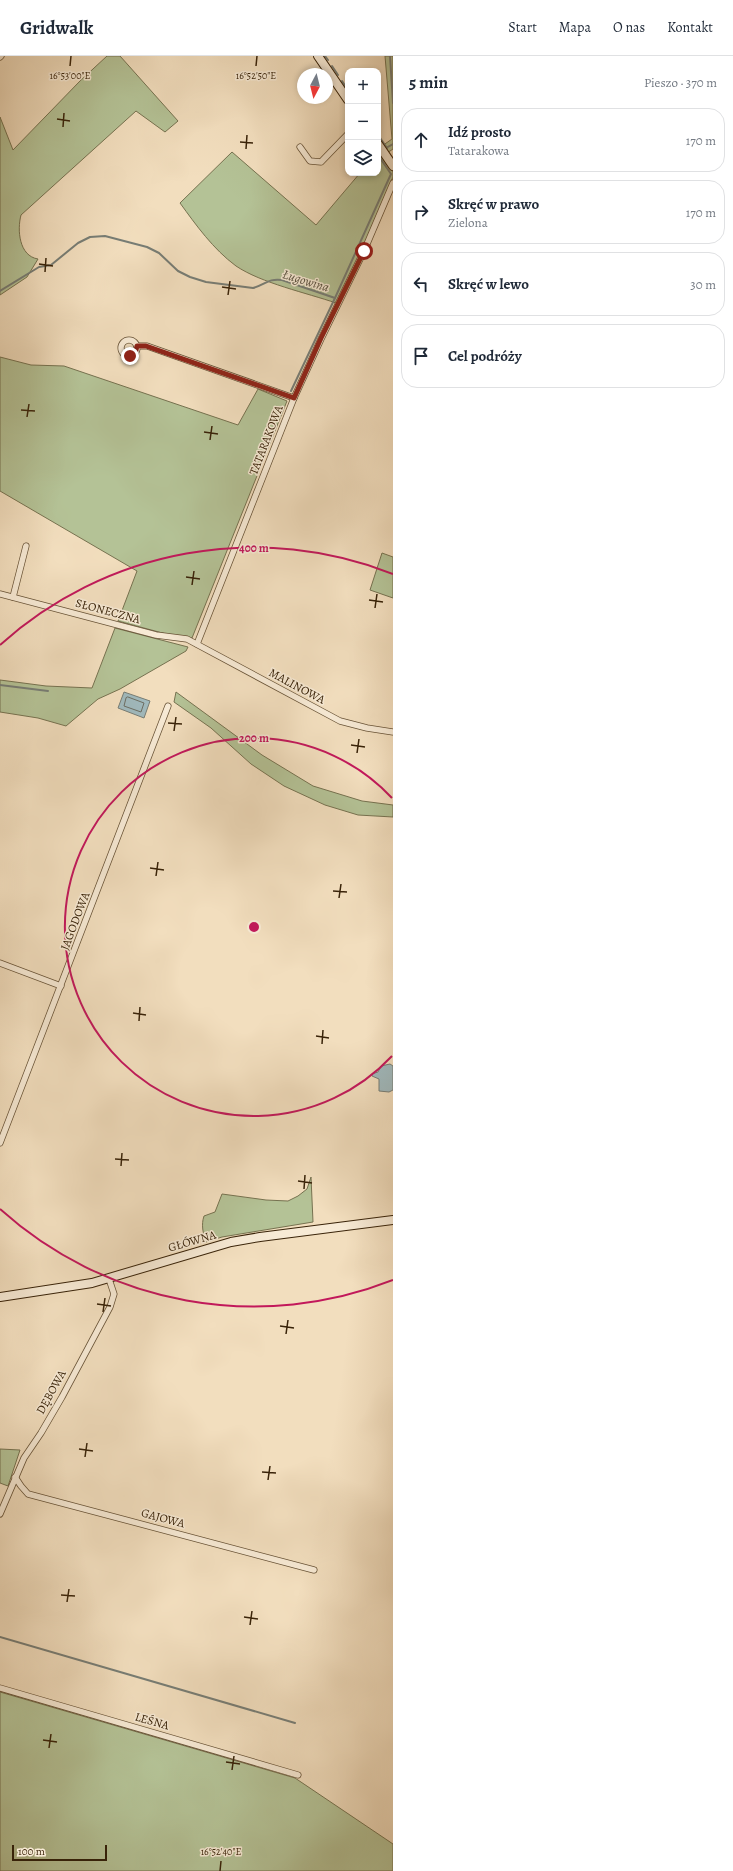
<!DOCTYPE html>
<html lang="pl">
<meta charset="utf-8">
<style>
:root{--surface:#fff;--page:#f6f6f7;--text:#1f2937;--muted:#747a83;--line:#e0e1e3}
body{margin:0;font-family:Alegreya,serif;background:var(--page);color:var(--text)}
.controls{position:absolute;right:12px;top:12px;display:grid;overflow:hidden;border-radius:8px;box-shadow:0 2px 6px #0003}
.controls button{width:36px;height:36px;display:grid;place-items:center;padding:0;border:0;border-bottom:1px solid var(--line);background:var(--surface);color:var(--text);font:20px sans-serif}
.compass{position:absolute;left:297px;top:12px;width:36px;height:36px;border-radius:50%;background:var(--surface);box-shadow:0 2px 6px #0003;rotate:187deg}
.scale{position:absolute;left:12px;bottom:10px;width:95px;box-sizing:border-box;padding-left:4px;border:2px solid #392309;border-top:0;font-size:11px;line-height:14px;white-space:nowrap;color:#392309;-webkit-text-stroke:3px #f7ead5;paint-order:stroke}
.stop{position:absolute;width:12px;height:12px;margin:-9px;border:3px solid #8f2418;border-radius:50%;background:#fff}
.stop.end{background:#8f2418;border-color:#fff;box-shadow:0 1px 4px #0008}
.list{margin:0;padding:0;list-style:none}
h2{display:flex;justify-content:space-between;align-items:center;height:52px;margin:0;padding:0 16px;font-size:17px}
h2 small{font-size:13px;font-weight:400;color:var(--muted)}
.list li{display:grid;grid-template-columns:26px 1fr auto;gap:12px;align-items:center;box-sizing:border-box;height:64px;margin:0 8px 8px;padding:0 8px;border:1px solid var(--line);border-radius:16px}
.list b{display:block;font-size:15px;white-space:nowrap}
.list p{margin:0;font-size:13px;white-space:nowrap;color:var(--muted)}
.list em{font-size:13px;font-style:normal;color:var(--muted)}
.icon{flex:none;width:22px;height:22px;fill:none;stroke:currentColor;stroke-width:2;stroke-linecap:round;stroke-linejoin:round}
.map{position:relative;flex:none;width:393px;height:1815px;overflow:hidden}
header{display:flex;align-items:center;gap:24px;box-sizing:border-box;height:56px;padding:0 20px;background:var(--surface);border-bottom:1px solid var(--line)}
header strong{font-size:19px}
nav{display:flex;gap:22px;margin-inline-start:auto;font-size:14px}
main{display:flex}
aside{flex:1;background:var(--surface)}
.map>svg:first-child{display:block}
.green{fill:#b4c296;stroke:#767250}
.water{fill:#a0b9bd;stroke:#777d75}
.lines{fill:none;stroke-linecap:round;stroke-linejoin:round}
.shore{stroke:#6c6e63;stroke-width:1}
.stream{stroke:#777d75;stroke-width:2}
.street-casing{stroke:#675236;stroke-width:7}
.secondary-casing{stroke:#392309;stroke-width:10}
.street{stroke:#f7ead5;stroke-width:5.5}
.secondary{stroke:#f7ead5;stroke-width:8}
.route{stroke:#8f2418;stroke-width:5}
.ticks{fill:none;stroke:#392309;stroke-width:1.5}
.ring{fill:none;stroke:#c2185b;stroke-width:2}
.labels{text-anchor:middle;stroke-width:3;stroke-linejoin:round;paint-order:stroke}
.street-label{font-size:12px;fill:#392309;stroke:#f7ead5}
.water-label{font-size:13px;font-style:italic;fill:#58503f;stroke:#f7ead5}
.ticks-label{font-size:10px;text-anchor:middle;fill:#392309;stroke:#f7ead5;stroke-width:3;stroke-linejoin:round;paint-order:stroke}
.centre{fill:#c2185b;stroke:#f7ead5;stroke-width:2}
.ring-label{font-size:12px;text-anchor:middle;font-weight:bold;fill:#c2185b;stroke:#f7ead5;stroke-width:3;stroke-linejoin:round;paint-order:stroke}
</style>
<header>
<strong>Gridwalk</strong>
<nav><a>Start</a><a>Mapa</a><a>O nas</a><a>Kontakt</a></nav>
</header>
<main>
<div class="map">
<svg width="393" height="1815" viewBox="0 0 393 1815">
<rect width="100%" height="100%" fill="#f2debe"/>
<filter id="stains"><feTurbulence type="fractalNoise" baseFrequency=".005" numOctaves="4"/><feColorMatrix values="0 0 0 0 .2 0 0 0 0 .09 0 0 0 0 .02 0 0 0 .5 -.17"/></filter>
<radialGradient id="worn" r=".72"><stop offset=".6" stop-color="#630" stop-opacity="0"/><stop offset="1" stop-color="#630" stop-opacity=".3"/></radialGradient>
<g class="green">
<path d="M107 0H120L178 65 165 76 136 55 21 159C17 174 19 200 38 203L27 221 0 239V61L13 94 80 25Z"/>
<path d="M385 0H393V93L387 97 382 90 392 83Z"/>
<path d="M378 95 393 116V121L360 198 336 247C307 237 261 227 236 210 213 193 196 169 180 147L232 96 316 169 360 117H378Z"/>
<path d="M0 301 31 309 64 310 238 369 258 333 287 345 192 582 170 579 118 565 137 515 0 435Z"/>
<path d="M382 497 393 501V542L370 534Z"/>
<path d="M115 572 188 591 186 595 120 633 98 643 66 670 38 662 0 656V624L46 630 92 632Z"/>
<path d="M176 636 262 699 313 730 362 745 393 749V761L358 759 325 749 284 730 251 708 211 672 174 646Z"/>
<path d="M311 1121 313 1166 222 1181 206 1186C203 1177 201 1169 204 1160L215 1156 222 1138 266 1144 288 1145 298 1140 307 1133Z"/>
<path d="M0 1393 20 1394 8 1430 0 1427Z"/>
<path d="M0 1636 295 1722 393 1788V1815H0Z"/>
</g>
<g class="water">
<path d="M124 636 150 645 144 662 118 652Z"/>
<path d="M390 1008 393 1010V1034L389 1036 379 1035V1023L372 1020V1018L378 1016 381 1010Z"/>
</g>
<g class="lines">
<path class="shore" d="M128 641 144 647 141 656 124 650 126 642Z"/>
<g class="stream">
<path d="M325 0 328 4"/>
<path d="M390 0 393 47"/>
<path d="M332 10 338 19"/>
<path d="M342 25 348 34"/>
<path d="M378 79 387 92"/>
<path d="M384 93 393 88"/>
<path d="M0 235 39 211 51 209 78 187 90 181 105 180 147 191 159 197 178 215 190 221 206 226 253 232C265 229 268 222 282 224L335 242"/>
<path d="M291 335 335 242 391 118 378 99"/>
<path d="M0 629 48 635"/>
<path d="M0 1581 295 1667"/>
</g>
<g class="street-casing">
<g id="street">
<path d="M0 1 1 0"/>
<path d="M300 91 310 105 321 106 348 78"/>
<circle cx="129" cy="292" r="8"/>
<path d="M137 290H147L294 342"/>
<path d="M0 538 156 579 187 583 340 665 367 672 393 676"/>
<path d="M13 541 26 490"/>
<path d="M197 588 294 342 321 283 364 195 393 127"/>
<path d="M0 907 61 930"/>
<path d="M0 1087 168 650"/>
<path d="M15 1421 21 1430 28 1438 314 1514"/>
<path d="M0 1458 24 1402 41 1377 62 1341 110 1251 114 1238 109 1223"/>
<path d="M0 1632 298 1719"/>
</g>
</g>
<g class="secondary-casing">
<g id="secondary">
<path d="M318 0 348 44"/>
<path d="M378 88 393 110"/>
<path d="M0 1241 92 1227 231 1186 260 1181 393 1164"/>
</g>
</g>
<use href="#street" class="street"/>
<use href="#secondary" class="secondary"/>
</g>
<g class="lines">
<path class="route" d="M130 300 135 298 137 290H146L294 342 321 282 364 195"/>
</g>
<path class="ticks" d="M70 10 71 0M256 10 257 0M57 63 70 65M63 71 64 57M240 86 253 87M246 93 247 79M39 208 53 210M45 216 46 202M222 231 236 233M228 239 230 225M21 354 35 355M27 361 29 348M204 376 218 378M210 384 212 370M186 521 200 523M192 529 194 515M369 544 383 546M375 552 377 538M168 667 182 668M174 675 176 661M351 689 365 691M357 697 359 683M150 812 164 814M156 820 158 806M333 835 347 836M339 842 341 828M133 957 146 959M139 965 140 951M316 980 329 982M322 988 323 974M115 1103 129 1104M121 1110 122 1097M298 1125 312 1127M304 1133 305 1119M97 1248 111 1250M103 1256 105 1242M280 1270 294 1272M286 1278 288 1264M79 1393 93 1395M85 1401 87 1387M262 1416 276 1417M268 1424 270 1410M61 1539 75 1540M67 1546 69 1533M244 1561 258 1563M250 1569 252 1555M43 1684 57 1686M49 1692 51 1678M226 1706 240 1708M232 1714 234 1700M220 1815 221 1805"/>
<g class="ring">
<path d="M392 1000A189 189 0 1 1 392 742"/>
<path d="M393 1224A379 379 0 0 1 0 1153M0 589A379 379 0 0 1 393 518"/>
</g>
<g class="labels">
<g class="street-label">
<text transform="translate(266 384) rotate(-69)" y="4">TATARAKOWA</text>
<text transform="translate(108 555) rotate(15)" y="4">SŁONECZNA</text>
<text transform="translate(297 630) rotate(28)" y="4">MALINOWA</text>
<text transform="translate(75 865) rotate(-69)" y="4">JAGODOWA</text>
<text transform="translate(192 1185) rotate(-16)" y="4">GŁÓWNA</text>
<text transform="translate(51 1336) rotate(-61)" y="4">DĘBOWA</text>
<text transform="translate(163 1462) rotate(15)" y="4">GAJOWA</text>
<text transform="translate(152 1665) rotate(16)" y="4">LEŚNA</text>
</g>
<g class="water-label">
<text transform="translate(306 224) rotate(17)" y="5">Ługowina</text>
</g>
</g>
<g class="ticks-label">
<text x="70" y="23">16°53'00"E</text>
<text x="256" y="23">16°52'50"E</text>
<text x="221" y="1799">16°52'40"E</text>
</g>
<circle cx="254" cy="871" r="6" class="centre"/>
<g class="ring-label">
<text x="254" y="496">400 m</text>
<text x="254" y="686">200 m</text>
</g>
<rect width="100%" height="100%" filter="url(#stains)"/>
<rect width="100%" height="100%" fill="url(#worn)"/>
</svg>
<div class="controls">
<button>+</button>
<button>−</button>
<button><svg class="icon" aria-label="layers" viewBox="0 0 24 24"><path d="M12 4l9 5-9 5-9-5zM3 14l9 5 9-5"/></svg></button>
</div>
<svg class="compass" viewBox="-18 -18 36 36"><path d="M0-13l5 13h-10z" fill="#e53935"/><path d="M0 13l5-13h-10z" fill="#747a83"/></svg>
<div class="scale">100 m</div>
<div class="stop" style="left:364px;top:195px"></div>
<div class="stop end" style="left:130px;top:300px"></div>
</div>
<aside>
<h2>5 min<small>Pieszo · 370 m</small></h2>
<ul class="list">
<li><svg class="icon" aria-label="ahead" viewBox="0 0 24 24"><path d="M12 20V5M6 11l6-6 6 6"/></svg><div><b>Idź prosto</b><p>Tatarakowa</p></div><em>170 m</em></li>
<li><svg class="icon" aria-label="right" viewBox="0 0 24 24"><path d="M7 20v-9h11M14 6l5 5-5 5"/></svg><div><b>Skręć w prawo</b><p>Zielona</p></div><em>170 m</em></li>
<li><svg class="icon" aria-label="left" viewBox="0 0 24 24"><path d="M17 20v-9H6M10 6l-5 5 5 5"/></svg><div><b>Skręć w lewo</b></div><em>30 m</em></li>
<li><svg class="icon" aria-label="arrive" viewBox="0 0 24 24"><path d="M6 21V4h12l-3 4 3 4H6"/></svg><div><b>Cel podróży</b></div></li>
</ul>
</aside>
</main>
